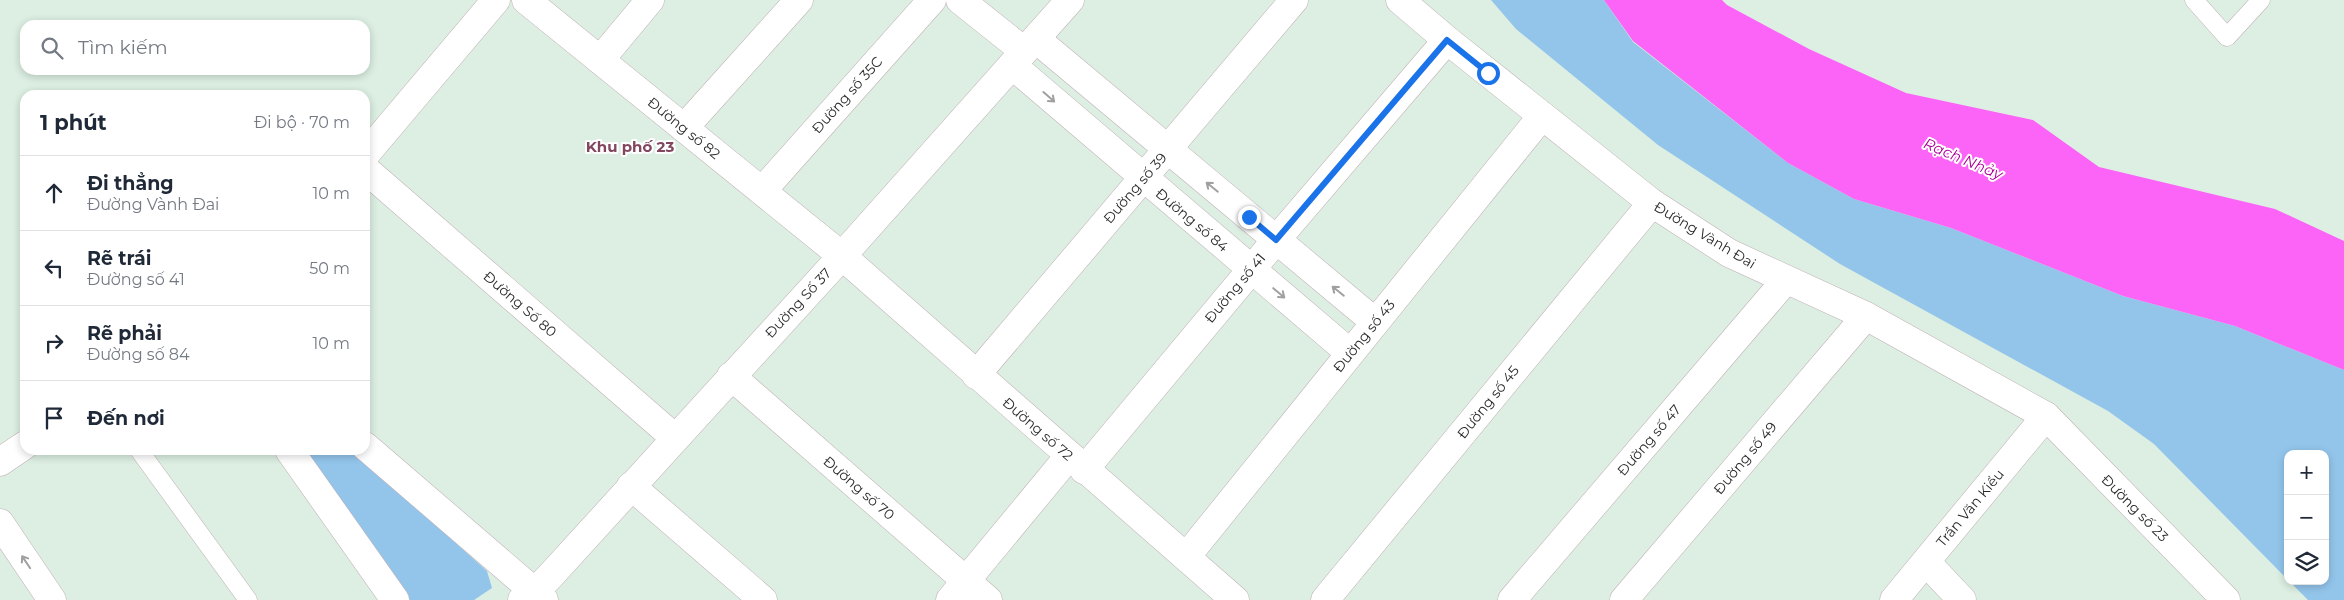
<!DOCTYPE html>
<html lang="vi">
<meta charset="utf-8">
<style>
:root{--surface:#fff;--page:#f2f2f3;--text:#1f2937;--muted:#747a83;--line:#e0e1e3}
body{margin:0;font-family:Montserrat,sans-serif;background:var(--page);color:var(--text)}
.controls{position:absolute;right:15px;bottom:15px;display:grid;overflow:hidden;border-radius:10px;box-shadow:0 2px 8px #0003}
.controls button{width:45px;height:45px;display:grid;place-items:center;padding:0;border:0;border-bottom:1px solid var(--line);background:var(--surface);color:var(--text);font:25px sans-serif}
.stop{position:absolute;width:15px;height:15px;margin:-11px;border:4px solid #1a73e8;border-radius:50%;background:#fff}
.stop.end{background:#1a73e8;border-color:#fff;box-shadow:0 1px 5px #0008}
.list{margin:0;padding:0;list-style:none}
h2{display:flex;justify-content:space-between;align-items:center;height:65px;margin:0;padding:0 20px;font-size:21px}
h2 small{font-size:16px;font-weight:400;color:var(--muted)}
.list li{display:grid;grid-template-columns:32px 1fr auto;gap:15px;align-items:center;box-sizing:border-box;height:75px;padding:0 20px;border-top:1px solid var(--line)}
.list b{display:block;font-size:19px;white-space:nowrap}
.list p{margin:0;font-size:16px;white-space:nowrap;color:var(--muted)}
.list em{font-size:16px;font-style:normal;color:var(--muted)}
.icon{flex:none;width:28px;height:28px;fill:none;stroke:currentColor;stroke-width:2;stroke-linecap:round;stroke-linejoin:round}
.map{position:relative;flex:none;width:2344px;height:600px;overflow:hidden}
.search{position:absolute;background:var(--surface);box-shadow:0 2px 8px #0003;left:20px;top:20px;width:350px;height:55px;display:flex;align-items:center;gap:12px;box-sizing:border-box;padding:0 18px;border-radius:15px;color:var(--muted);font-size:19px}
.panel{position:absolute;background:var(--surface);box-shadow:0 2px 8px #0003;left:20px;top:90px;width:350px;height:365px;border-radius:15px}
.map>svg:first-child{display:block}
.green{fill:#93c5eb}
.water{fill:#fc64f7}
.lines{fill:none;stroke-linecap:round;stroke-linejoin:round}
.service-casing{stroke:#c1b0b7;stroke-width:19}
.minor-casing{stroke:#c1b0b7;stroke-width:29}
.tertiary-casing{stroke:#c1b0b7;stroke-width:29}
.service{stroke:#fff;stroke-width:18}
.minor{stroke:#fff;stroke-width:28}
.tertiary{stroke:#fff;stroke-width:28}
.oneway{stroke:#a0a0a0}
.route{stroke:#1a73e8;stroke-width:6}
.labels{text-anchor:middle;stroke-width:4;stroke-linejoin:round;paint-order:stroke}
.street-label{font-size:14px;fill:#2b2b2b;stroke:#fff}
.neighbourhood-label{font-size:15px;font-weight:bold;fill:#82465f;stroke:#fff}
.water-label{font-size:15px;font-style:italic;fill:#ab0097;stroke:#fff}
</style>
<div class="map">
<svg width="2344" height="600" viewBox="0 0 2344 600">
<rect width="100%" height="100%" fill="#dcefe2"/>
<g class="green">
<path d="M1491 0H1604L1633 42 1788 163 1854 199 1951 228 2123 296 2235 326 2344 370V600H2308L2289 581H2325V454H2288V580L2154 444 2108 411 1840 264 1658 145 1516 29Z"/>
<path d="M305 450H352L487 571 492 588 474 600H410Z"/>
</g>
<path class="water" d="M1604 0H1722L1727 5 1809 49 1906 93 2033 120 2099 167 2275 209 2344 241V370L2235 326 2123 296 1951 228 1854 199 1788 163 1633 41Z"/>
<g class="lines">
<g class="service-casing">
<g id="service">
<path d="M2194 0 2227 37 2261 0"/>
<path d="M139 450 248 600"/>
</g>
</g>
<g class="minor-casing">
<g id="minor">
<path d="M526 0 842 256 1235 600"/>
<path d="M960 0 1024 51"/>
<path d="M1036 39 1375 322"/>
<path d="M600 60 650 0"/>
<path d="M1012 65 1350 353"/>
<path d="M684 128 799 0"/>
<path d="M365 155 496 0"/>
<path d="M365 169 675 438"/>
<path d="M762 191 932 0"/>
<path d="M976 375 1294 0"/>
<path d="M731 376 988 600"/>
<path d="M365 446 544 600"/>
<path d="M289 450 395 600"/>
<path d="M0 462 25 445"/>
<path d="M1084 470 1276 240 1447 40"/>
<path d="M631 486 763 600"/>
<path d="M0 523 52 600"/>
<path d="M1186 557 1542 116"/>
<path d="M1926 562 1962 600"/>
<path d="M522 600 535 592 553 573 842 256 1070 0"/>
<path d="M950 600 1069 456"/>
<path d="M1325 600 1652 203"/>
<path d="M1512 600 1785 281"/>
<path d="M1624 600 1866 316"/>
</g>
</g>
<g class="tertiary-casing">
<g id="tertiary">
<path d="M1400 0 1447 40 1652 203 1729 253 1866 316 2046 416 2226 600"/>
<path d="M1894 600 2046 416"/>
</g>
</g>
<use href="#service" class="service"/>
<use href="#minor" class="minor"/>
<use href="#tertiary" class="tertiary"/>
</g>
<defs><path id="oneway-shaft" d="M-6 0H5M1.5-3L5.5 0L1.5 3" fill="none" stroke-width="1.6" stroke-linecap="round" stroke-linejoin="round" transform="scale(1.25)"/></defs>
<g class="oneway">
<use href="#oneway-shaft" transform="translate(1049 97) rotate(41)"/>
<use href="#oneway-shaft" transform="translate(1212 187) rotate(-141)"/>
<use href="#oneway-shaft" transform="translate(1338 291) rotate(-141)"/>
<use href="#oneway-shaft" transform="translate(1279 293) rotate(40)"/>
<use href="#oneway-shaft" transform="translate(26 562) rotate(-124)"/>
</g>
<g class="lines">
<path class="route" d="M1249 217 1276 240 1447 40 1488 73"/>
</g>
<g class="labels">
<g class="street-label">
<text transform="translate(847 95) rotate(-48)" y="5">Đường số 35C</text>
<text transform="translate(684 128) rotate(39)" y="5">Đường số 82</text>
<text transform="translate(1135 188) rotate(-49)" y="5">Đường số 39</text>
<text transform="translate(1192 220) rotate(40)" y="5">Đường số 84</text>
<text transform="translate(1705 235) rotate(31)" y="5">Đường Vành Đai</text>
<text transform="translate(1235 288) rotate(-50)" y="5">Đường số 41</text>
<text transform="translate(798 303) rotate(-47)" y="5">Đường Số 37</text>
<text transform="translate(520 304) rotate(41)" y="5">Đường Số 80</text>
<text transform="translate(1364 336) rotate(-51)" y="5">Đường số 43</text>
<text transform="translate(1488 402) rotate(-51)" y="5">Đường số 45</text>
<text transform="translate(1038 429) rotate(41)" y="5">Đường số 72</text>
<text transform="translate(1649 440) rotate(-49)" y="5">Đường số 47</text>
<text transform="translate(1745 458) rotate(-50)" y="5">Đường số 49</text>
<text transform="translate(859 488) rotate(41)" y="5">Đường số 70</text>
<text transform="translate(1970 508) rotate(-50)" y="5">Trần Văn Kiểu</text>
<text transform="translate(2135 508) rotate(45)" y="5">Đường số 23</text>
</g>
<g class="neighbourhood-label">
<text x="630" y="152">Khu phố 23</text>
</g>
<g class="water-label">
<text transform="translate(1963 159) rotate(23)" y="5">Rạch Nhảy</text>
</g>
</g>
</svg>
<div class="controls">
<button>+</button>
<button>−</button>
<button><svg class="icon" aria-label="layers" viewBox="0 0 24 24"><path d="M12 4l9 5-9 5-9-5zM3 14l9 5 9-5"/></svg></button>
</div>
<div class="stop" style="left:1488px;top:73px"></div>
<div class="stop end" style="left:1249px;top:217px"></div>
<div class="search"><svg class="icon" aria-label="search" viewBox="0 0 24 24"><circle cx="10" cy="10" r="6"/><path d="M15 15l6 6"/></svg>Tìm kiếm</div>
<section class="panel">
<h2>1 phút<small>Đi bộ · 70 m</small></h2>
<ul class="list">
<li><svg class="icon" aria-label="ahead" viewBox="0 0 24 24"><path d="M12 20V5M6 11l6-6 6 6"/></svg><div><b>Đi thẳng</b><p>Đường Vành Đai</p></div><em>10 m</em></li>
<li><svg class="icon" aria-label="left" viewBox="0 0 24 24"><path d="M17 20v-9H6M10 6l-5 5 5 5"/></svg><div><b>Rẽ trái</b><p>Đường số 41</p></div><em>50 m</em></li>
<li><svg class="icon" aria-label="right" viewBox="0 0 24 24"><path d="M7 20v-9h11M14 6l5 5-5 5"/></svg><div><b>Rẽ phải</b><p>Đường số 84</p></div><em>10 m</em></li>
<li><svg class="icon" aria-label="arrive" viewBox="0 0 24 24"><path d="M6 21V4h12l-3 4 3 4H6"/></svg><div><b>Đến nơi</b></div></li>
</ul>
</section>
</div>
